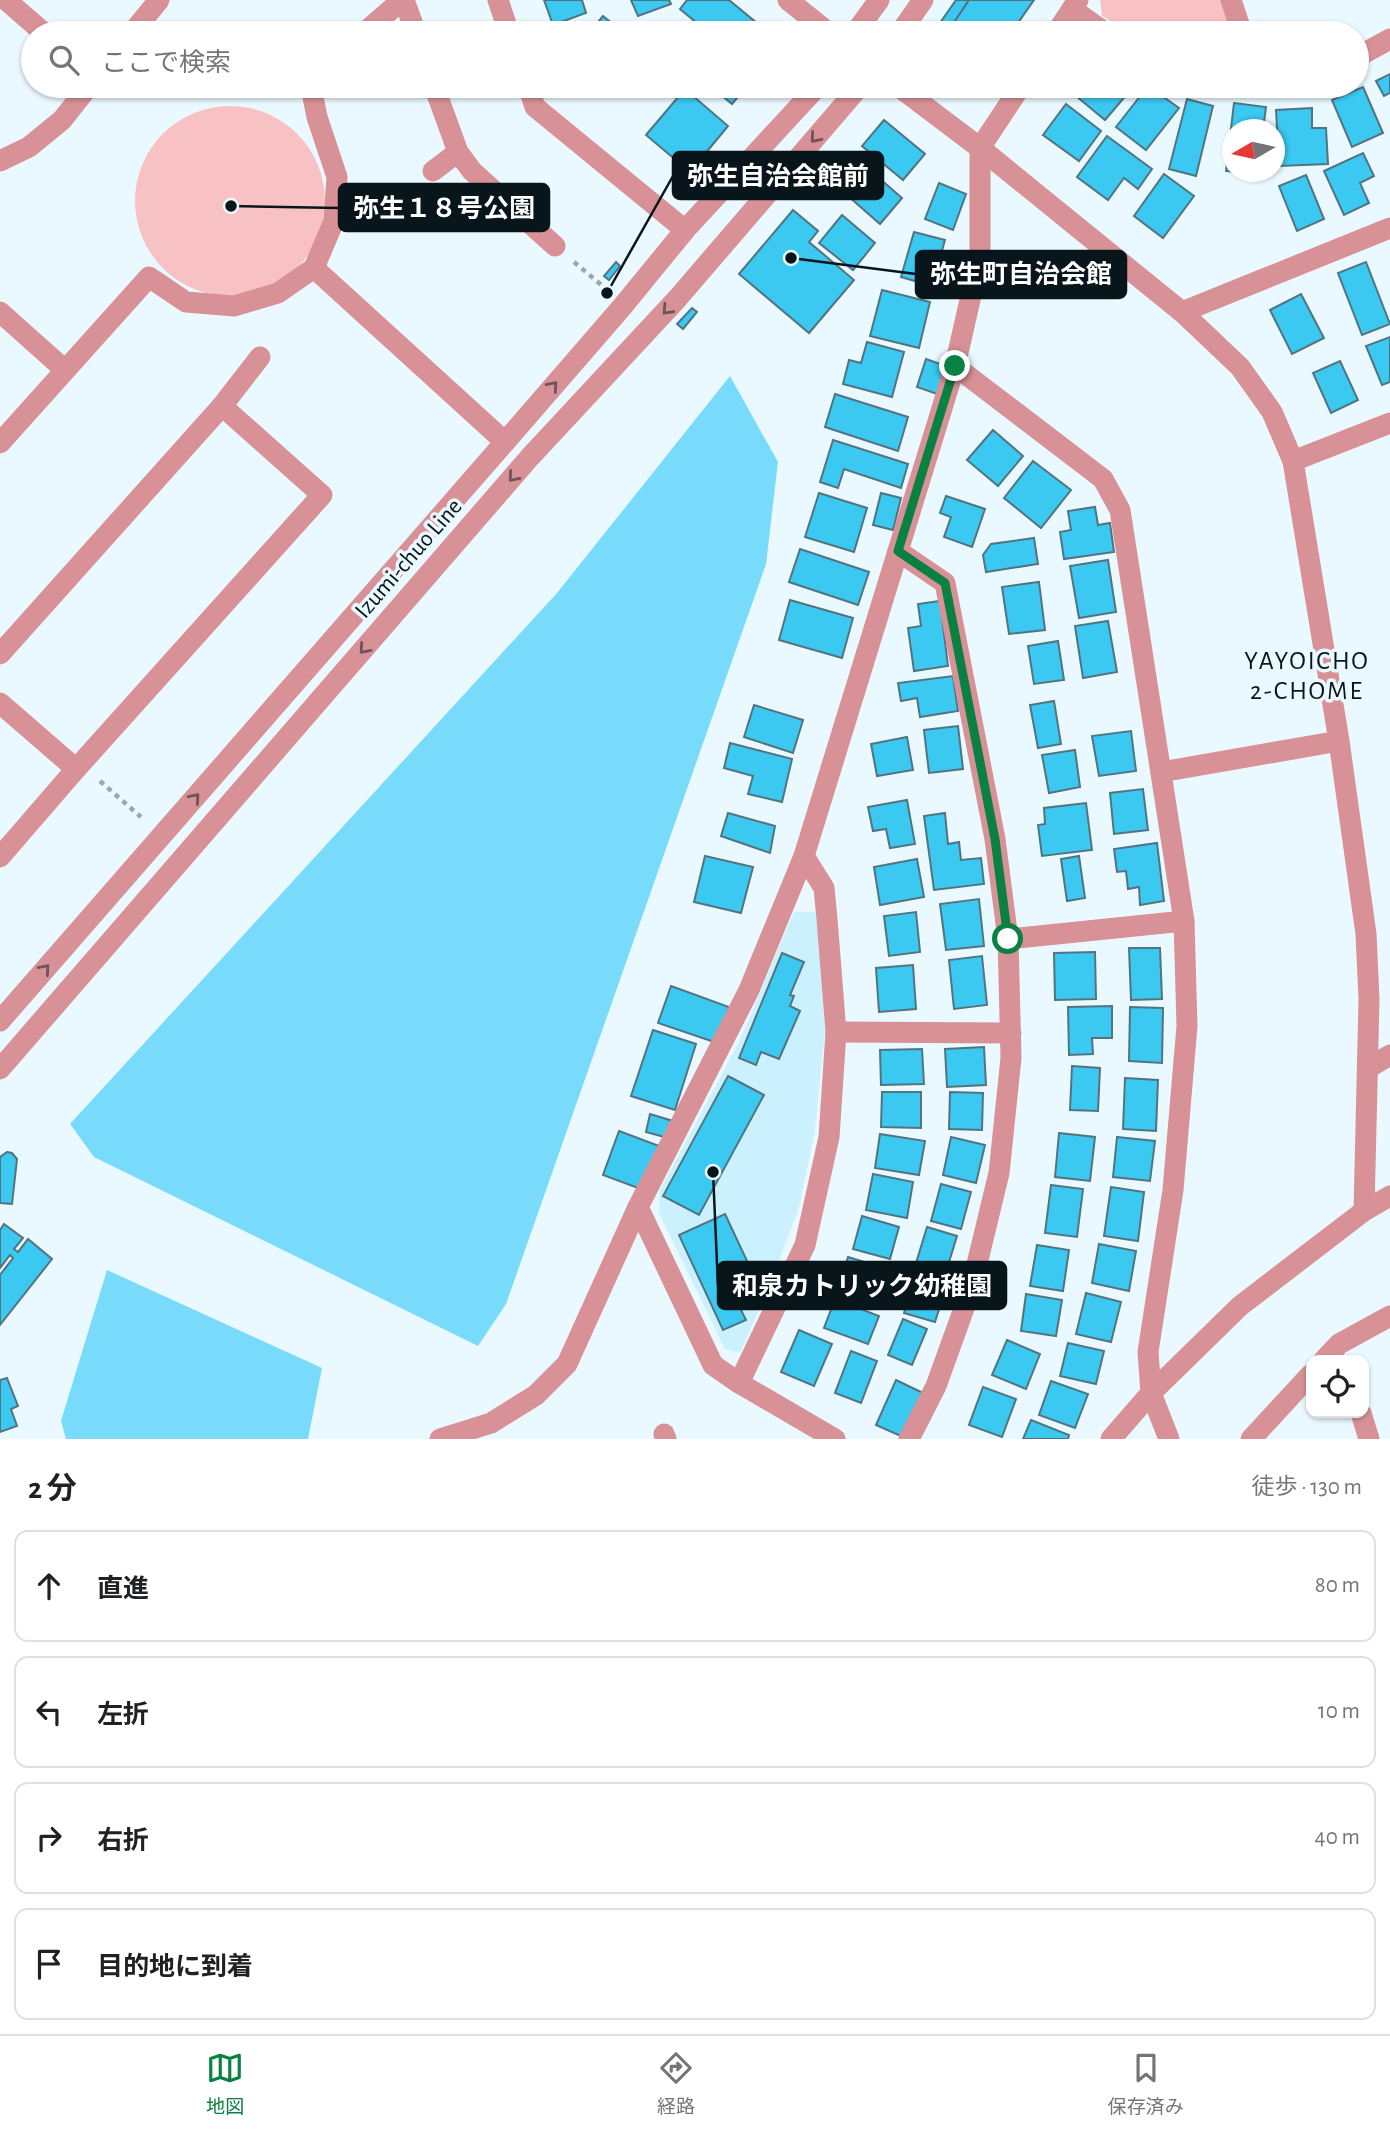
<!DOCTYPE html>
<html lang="ja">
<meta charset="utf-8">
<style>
:root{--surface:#fff;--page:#f2f2f2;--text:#202124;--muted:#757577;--line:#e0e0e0;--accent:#0b8043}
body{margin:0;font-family:"Alegreya Sans","Noto Sans JP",sans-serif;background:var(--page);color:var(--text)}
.controls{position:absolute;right:21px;bottom:21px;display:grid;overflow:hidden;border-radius:14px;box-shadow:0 2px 5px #0004}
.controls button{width:63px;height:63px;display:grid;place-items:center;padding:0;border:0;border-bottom:2px solid var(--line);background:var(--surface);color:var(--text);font:35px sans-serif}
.compass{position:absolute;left:1222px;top:119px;width:63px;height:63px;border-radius:50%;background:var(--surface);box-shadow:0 2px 5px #0004;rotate:261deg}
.stop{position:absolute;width:21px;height:21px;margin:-16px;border:5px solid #0b8043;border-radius:50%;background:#fff}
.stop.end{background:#0b8043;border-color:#fff;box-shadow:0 2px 7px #0008}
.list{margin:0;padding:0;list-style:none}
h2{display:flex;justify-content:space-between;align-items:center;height:91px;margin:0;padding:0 28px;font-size:30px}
h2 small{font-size:23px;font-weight:400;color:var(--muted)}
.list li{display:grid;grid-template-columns:46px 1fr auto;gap:21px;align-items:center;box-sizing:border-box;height:112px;margin:0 14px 14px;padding:0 14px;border:2px solid var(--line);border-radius:14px}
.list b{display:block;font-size:26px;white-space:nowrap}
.list em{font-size:23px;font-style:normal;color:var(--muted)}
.icon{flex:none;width:38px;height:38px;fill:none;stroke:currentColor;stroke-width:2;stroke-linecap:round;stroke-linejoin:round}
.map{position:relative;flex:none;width:1390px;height:1439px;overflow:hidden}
.search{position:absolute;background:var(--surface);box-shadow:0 2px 5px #0004;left:21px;right:21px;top:21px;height:77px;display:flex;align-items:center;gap:18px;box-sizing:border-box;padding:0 24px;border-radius:38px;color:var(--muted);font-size:26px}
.sheet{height:595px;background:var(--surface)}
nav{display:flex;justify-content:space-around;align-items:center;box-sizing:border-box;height:98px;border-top:2px solid var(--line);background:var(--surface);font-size:19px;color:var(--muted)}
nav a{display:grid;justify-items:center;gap:4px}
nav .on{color:var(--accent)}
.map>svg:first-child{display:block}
.built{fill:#ccf1fe}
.green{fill:#f8c2c4}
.water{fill:#78dbfb}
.building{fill:#3bc9f1;stroke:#527480;stroke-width:2}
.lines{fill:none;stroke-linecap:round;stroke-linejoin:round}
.path{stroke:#9aa8ae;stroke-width:4.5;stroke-dasharray:5 5;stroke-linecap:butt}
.minor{stroke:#d89297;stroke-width:21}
.oneway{stroke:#705459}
.route{stroke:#0b8043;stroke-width:9}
.labels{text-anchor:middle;stroke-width:7;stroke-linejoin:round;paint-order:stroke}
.street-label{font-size:24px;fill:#08161b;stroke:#eaf9ff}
.neighbourhood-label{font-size:26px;letter-spacing:2px;fill:#08161b;stroke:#eaf9ff}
.leader{fill:none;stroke:#08161b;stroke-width:2.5}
.callout-dot{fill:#08161b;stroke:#eaf9ff;stroke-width:2.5}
.callout{fill:#08161b;stroke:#08161b;stroke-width:2.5}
.callout-label{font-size:26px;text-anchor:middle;font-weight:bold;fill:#fff}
</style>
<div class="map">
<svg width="1390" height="1439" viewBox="0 0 1390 1439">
<rect width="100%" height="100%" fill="#eaf9ff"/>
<path class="built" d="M794 912H815L818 925 825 1031 815 1130 799 1207 772 1280 740 1353 725 1349 659 1213 660 1190 740 1040Z"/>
<g class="green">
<path d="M1100 0H1225L1237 33H1132L1102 16Z"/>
<circle cx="230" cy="201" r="95"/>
</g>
<g class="water">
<path d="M730 376 778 462 766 564 506 1304 478 1346 94 1157 70 1124 557 593Z"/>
<path d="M107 1270 322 1368 308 1439H66L61 1421Z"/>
</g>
<g class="building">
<path d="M544 0H582L586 13 553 25Z"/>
<path d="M631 0H669L671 4 638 16Z"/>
<path d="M687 0H729L769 33H709L680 9Z"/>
<path d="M956 0H969L947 33H933Z"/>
<path d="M969 0H1034L1011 33H947Z"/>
<path d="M603 16 624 33H589Z"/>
<path d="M1390 74V93L1384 96 1376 81Z"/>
<path d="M710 86H747L732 104Z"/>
<path d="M945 86H976L973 91 959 89 956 93Z"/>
<path d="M1064 86H1134L1105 120Z"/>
<path d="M1148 86 1179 108 1146 150 1116 127Z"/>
<path d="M1363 87 1383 133 1352 147 1332 100Z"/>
<path d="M685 89 728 126 690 172 646 135Z"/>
<path d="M1187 99 1213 106 1196 176 1169 169Z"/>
<path d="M1234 103 1266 107 1263 130H1232V172H1258V175L1226 171Z"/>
<path d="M1066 104 1101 131 1079 161 1043 135Z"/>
<path d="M1312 108V128H1326L1328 164 1279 166 1276 110Z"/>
<path d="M884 120 925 154 903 180 862 146Z"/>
<path d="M1107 136 1152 169 1138 189 1124 178 1108 200 1077 177Z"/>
<path d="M1363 153 1374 176 1360 183 1369 203 1344 215 1324 171Z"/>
<path d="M839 159 855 173 863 164 902 198 880 224 824 175Z"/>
<path d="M1164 174 1194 196 1163 238 1134 216Z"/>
<path d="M1306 175 1324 219 1297 231 1279 186Z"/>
<path d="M939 183 966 194 953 230 925 219Z"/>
<path d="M793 210 818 231 809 242 854 280 809 333 739 274Z"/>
<path d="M842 215 875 243 853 270 819 243Z"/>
<path d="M914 232 945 240 932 286 901 277Z"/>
<path d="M616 262 620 266 609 280 604 276Z"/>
<path d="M1366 262 1390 324 1362 335 1338 273Z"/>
<path d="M882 290 930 302 919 348 870 336Z"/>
<path d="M1301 294 1324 338 1292 354 1270 310Z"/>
<path d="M692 308 697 312 683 329 677 324Z"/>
<path d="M1390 337V382L1382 385 1366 346Z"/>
<path d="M867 342 904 352 892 397 843 384 849 360 861 363Z"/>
<path d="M926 359 946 366 937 394 917 387Z"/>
<path d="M1340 361 1358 400 1331 413 1313 373Z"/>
<path d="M835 394 908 417 898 451 825 427Z"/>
<path d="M993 430 1023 456 998 486 967 460Z"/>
<path d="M833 440 908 464 901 488 844 469 838 488 820 482Z"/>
<path d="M1033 461 1071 490 1041 528 1004 498Z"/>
<path d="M819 493 867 508 854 552 805 537Z"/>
<path d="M881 493 901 498 893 530 873 525Z"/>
<path d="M946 496 985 509 972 547 944 537 951 517 940 513Z"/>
<path d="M1095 507 1098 525 1110 523 1114 552 1064 559 1060 532 1071 530 1068 511Z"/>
<path d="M1034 538 1038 564 986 572 983 555 991 544Z"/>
<path d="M800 549 869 572 858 605 789 582Z"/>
<path d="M1108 560 1116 612 1079 618 1070 566Z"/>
<path d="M1039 582 1045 630 1009 634 1002 587Z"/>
<path d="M790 600 853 618 842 658 779 640Z"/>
<path d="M940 601 948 666 914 671 908 628 921 626 918 604Z"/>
<path d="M1108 621 1117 672 1083 678 1075 626Z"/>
<path d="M1058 641 1064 680 1034 684 1028 646Z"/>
<path d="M953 676 958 711 920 717 917 698 901 701 898 683Z"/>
<path d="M1054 701 1061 744 1038 748 1030 705Z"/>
<path d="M754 705 803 720 793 753 744 737Z"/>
<path d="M958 726 963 769 929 773 924 730Z"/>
<path d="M1131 731 1136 771 1099 776 1092 736Z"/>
<path d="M907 737 913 770 877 776 871 744Z"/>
<path d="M730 743 792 759 782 802 748 794 753 776 724 768Z"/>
<path d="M1075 750 1080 787 1049 793 1042 755Z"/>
<path d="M1143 789 1148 830 1114 834 1110 793Z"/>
<path d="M907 800 915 844 890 848 886 829 873 831 868 807Z"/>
<path d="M1086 803 1092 850 1042 856 1038 825 1045 824 1044 808Z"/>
<path d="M728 813 775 826 770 853 721 836Z"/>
<path d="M945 813 948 844 959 842 961 860 981 858 984 884 934 890 924 816Z"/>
<path d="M1157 843 1164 901 1140 905 1139 887 1128 889 1126 871 1117 872 1114 849Z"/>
<path d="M705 856 753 867 741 913 694 902Z"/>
<path d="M1079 856 1085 898 1067 901 1061 859Z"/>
<path d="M917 859 924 897 880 905 874 867Z"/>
<path d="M979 899 984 946 946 950 940 904Z"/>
<path d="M916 912 920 952 889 956 884 916Z"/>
<path d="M1129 948H1160L1162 999 1131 1000Z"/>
<path d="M1095 952 1096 999 1055 1000 1054 953Z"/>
<path d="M782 953 804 962 790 995 794 996 790 1006 800 1011 779 1059 761 1052 756 1065 739 1058Z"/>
<path d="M982 956 987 1005 954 1009 949 960Z"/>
<path d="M913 965 916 1009 879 1012 876 968Z"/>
<path d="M671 986 729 1007 717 1043 658 1023Z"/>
<path d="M1112 1006V1038H1092L1093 1054 1069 1055 1068 1007Z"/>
<path d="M1130 1007 1163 1008 1162 1063 1129 1061Z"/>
<path d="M653 1030 696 1044 675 1110 631 1096Z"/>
<path d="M984 1047 986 1085 947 1087 945 1049Z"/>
<path d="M922 1049 924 1084 881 1085 880 1050Z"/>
<path d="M1072 1066 1100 1068 1098 1111 1070 1110Z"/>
<path d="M728 1076 764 1095 699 1215 663 1196Z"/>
<path d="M1125 1078 1158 1080 1156 1131 1123 1129Z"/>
<path d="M882 1092H921V1128L881 1127Z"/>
<path d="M950 1092 983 1093 982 1130 949 1129Z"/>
<path d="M650 1114 673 1121 668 1138 646 1132Z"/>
<path d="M619 1131 662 1147 646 1191 603 1175Z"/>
<path d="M1059 1133 1095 1137 1090 1181 1055 1177Z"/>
<path d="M880 1134 925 1141 919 1175 875 1168Z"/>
<path d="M951 1137 985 1145 976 1183 943 1175Z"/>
<path d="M1117 1137 1155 1141 1150 1181 1113 1177Z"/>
<path d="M7 1152 12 1153 17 1159 12 1204 0 1203V1157Z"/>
<path d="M873 1174 913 1182 907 1218 866 1210Z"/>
<path d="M941 1184 971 1192 961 1229 931 1221Z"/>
<path d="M1051 1185 1083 1189 1077 1237 1045 1233Z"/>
<path d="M1111 1187 1144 1192 1138 1241 1104 1236Z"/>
<path d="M725 1214 748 1263 742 1266 757 1298 739 1306 746 1320 723 1330 679 1235Z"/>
<path d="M862 1216 899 1227 890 1259 853 1249Z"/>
<path d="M4 1224 23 1238 14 1249 18 1252 28 1239 52 1259 0 1325V1275L13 1258 10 1255 0 1268V1230Z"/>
<path d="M927 1227 957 1236 946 1272 916 1263Z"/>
<path d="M1099 1244 1136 1251 1129 1291 1092 1283Z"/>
<path d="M1037 1245 1069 1250 1063 1291 1030 1286Z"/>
<path d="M848 1257 884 1268 873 1303 837 1291Z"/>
<path d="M914 1278 946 1287 935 1322 904 1313Z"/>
<path d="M1086 1293 1121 1302 1111 1342 1076 1334Z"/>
<path d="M1026 1294 1062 1300 1056 1336 1021 1331Z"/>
<path d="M835 1299 879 1316 868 1344 824 1328Z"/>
<path d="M903 1319 927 1329 912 1365 888 1355Z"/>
<path d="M799 1330 832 1344 814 1386 781 1372Z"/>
<path d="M1007 1340 1040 1354 1026 1389 992 1375Z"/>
<path d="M1068 1343 1104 1351 1096 1384 1060 1376Z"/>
<path d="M851 1351 877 1361 861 1403 835 1393Z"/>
<path d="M7 1378 18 1406 11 1409 17 1426 0 1432V1380Z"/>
<path d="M896 1380 923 1393 903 1437 876 1425Z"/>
<path d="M1051 1381 1088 1394 1075 1428 1039 1415Z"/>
<path d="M983 1387 1016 1399 1002 1437 969 1425Z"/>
<path d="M1031 1420 1069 1435 1068 1439H1023Z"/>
</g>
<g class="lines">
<g class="path">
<path d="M357 207 363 206 382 194 414 185"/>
<path d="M574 262 605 288"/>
<path d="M100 781 141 817"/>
</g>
<g class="minor">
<path d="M6 0 44 33"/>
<path d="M404 0 416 33"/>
<path d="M498 0 509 33"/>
<path d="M788 0 829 33"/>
<path d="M1231 0 1242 33"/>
<path d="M1072 9 1106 33"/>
<path d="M132 33 159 0"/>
<path d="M364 33 402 0"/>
<path d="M855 33 879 0"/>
<path d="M900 33 923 0"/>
<path d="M1056 33 1078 0"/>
<path d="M1357 57 1390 39"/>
<path d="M434 86 458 152 472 171 555 246"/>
<path d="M528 86 535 107 685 230"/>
<path d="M898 86 980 148 1182 312 1240 367 1272 412 1293 461 1339 741 1366 934 1369 999 1364 1211"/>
<path d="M1021 86 980 148V256L955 366 1103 479 1120 510 1184 921 1187 1026 1173 1190 1148 1352 1151 1393 1169 1439"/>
<path d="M0 161 29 147 62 120 89 86"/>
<path d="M433 171 458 152"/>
<path d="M314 268 505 442"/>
<path d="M0 312 65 370"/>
<path d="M1182 312 1390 228"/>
<path d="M222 406 260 357"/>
<path d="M0 443 149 277 186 302 234 306 278 293 314 268 334 221 337 177 317 117 313 97 318 86"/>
<path d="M1293 461 1390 423"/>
<path d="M898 551 945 583 995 839 1008 939 1011 1058 999 1173 971 1289 936 1386 909 1439"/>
<path d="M0 654 222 406 322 495 76 769 0 703"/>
<path d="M1161 772 1339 741"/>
<path d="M0 857 76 769"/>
<path d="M1008 939 1184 921"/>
<path d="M0 1021 505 442 622 307 685 230 818 86"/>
<path d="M836 1032 1011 1033"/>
<path d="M1368 1068 1390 1055"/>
<path d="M0 1069 530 457 677 299 860 86"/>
<path d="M1324 1360 1339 1344 1390 1316"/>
<path d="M739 1383 805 1245 829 1137 836 1032 827 919 824 888 804 856"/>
<path d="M1361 1413 1369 1439"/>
<path d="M664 1434 666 1439"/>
<path d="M440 1439 491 1423 536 1395 567 1364 638 1207"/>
<path d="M835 1439 739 1383 713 1365 638 1207 749 990 804 856 955 366"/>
<path d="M1111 1439 1151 1393 1240 1306 1364 1211 1390 1196"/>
<path d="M1251 1439 1311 1374"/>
</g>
</g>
<defs><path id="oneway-chevron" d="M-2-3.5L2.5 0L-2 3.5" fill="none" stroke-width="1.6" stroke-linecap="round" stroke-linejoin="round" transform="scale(1.75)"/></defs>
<g class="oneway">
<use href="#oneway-chevron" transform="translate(815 138) rotate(131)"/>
<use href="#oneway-chevron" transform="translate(667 310) rotate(133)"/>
<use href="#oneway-chevron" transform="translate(553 386) rotate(-49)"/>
<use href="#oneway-chevron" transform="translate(513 477) rotate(131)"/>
<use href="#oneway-chevron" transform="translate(364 649) rotate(131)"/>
<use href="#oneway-chevron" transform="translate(195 798) rotate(-49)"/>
<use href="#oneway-chevron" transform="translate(45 969) rotate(-49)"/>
</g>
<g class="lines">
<path class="route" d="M955 366 898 551 945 583 995 839 1008 939"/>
</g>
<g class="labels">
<g class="street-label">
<text transform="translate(408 558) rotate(-49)" y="8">Izumi-chuo Line</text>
</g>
<g class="neighbourhood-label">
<text x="1307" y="669">YAYOICHO<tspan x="1307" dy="30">2-CHOME</tspan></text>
</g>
</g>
<path class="leader" d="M607 293L673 176M231 206L339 208M791 258L916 274M713 1172L718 1286"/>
<g class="callout-dot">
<circle cx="607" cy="293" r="7"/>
<circle cx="231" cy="206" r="7"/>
<circle cx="791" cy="258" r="7"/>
<circle cx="713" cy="1172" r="7"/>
</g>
<g class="callout">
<rect x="673" y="152" width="210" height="47" rx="7"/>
<rect x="339" y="184" width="210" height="47" rx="7"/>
<rect x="916" y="251" width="210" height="47" rx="7"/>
<rect x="718" y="1262" width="288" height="47" rx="7"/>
</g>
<g class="callout-label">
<text x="778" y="185">弥生自治会館前</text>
<text x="444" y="217">弥生１８号公園</text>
<text x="1021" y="283">弥生町自治会館</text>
<text x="862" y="1295">和泉カトリック幼稚園</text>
</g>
</svg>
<div class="controls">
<button><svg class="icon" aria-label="locate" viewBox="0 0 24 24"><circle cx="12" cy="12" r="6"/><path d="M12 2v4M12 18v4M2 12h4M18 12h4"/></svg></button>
</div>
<svg class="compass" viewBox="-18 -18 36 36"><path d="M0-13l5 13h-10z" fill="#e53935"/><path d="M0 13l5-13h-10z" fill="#757577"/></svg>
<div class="stop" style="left:1008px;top:939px"></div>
<div class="stop end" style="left:955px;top:366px"></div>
<div class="search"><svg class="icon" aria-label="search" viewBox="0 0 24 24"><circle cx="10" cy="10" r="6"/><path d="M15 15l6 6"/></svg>ここで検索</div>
</div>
<section class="sheet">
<h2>2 分<small>徒歩 · 130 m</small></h2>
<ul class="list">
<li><svg class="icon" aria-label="ahead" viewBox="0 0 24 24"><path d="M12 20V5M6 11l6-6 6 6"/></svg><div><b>直進</b></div><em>80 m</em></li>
<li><svg class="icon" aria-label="left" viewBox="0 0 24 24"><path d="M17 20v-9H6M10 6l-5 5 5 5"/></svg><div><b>左折</b></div><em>10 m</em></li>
<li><svg class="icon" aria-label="right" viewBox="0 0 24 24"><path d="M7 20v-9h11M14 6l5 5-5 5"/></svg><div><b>右折</b></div><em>40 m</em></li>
<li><svg class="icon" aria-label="arrive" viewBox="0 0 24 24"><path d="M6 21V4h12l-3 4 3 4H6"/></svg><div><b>目的地に到着</b></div></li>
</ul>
</section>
<nav>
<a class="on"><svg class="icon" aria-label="map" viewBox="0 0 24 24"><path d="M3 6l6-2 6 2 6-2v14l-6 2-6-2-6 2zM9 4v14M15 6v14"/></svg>地図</a>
<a><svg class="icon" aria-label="directions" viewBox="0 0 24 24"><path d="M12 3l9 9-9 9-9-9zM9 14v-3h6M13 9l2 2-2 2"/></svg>経路</a>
<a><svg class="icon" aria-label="saved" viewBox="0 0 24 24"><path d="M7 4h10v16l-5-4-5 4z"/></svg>保存済み</a>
</nav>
